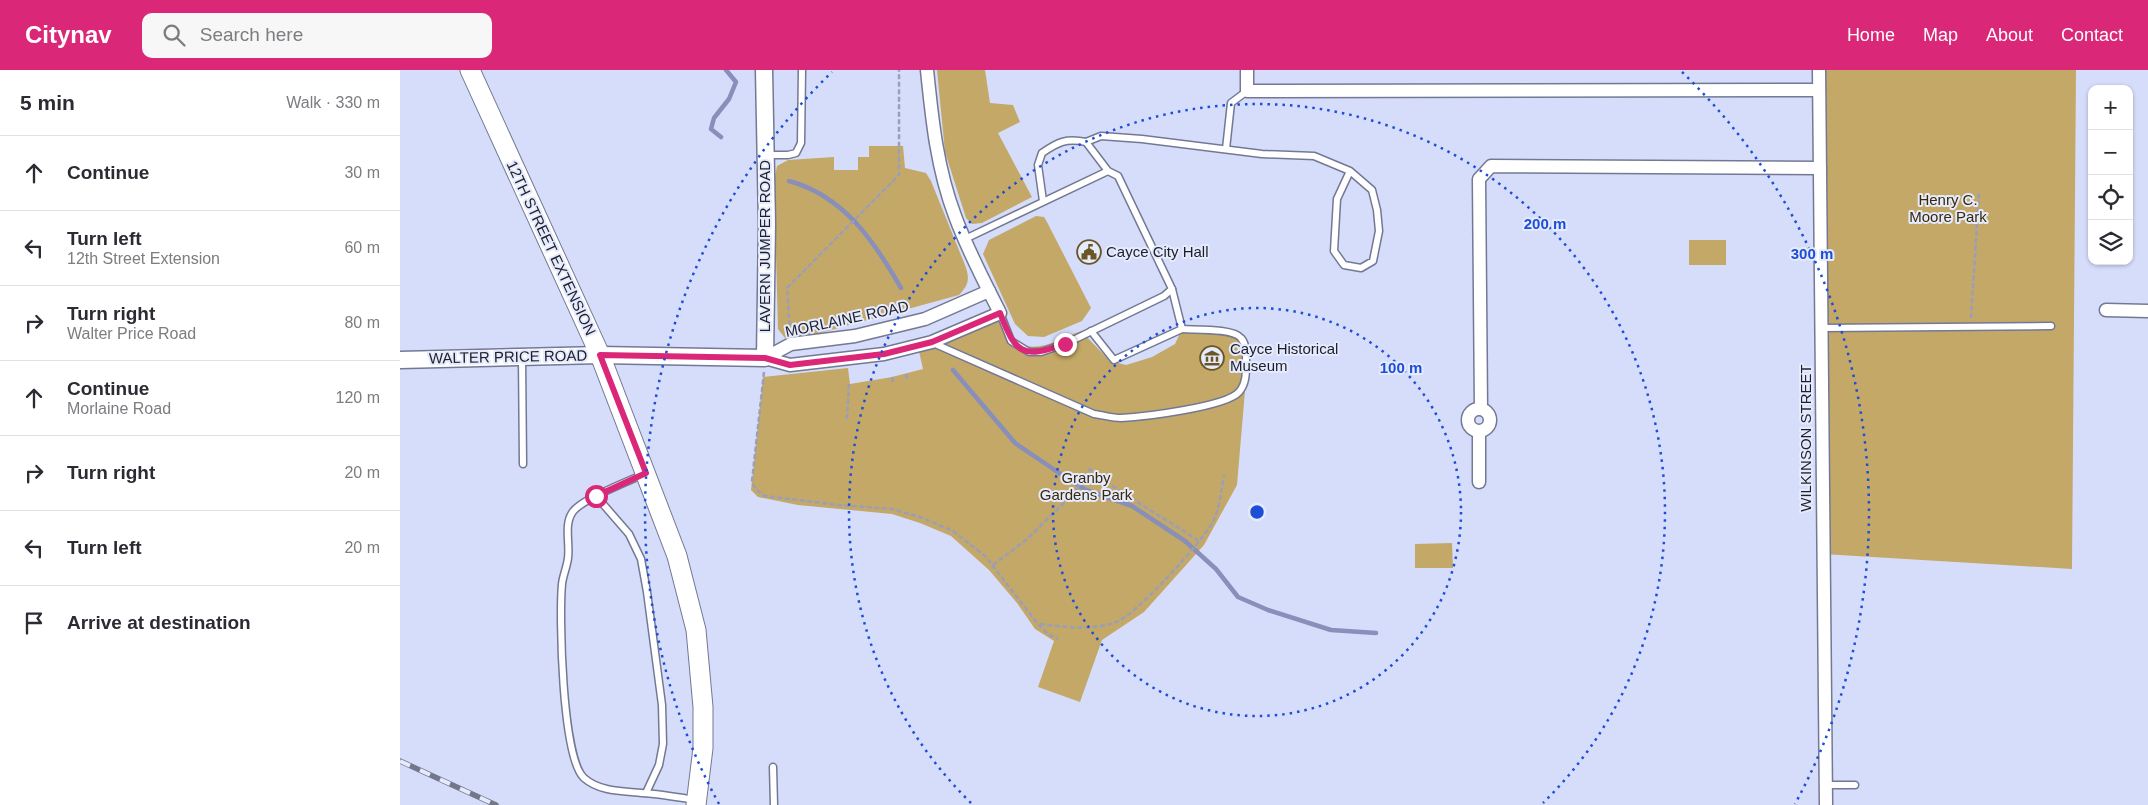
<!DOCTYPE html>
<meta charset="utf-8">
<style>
:root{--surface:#fff;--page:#f7f7f7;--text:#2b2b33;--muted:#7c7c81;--line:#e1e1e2;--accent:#db2777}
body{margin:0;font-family:Helvetica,sans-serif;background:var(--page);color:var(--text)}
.controls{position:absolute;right:15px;top:15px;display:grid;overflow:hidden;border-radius:10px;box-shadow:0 1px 4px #0004}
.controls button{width:45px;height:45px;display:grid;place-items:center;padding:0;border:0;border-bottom:1px solid var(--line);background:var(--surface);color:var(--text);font:25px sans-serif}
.stop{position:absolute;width:15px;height:15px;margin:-11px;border:4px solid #db2777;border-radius:50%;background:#fff}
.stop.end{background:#db2777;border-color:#fff;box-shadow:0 1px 5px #0008}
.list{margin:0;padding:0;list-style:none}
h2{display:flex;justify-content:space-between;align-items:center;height:65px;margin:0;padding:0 20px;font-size:21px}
h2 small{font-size:16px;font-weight:400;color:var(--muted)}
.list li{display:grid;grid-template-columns:32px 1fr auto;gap:15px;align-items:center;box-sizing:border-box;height:75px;padding:0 20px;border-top:1px solid var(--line)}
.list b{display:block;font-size:19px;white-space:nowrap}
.list p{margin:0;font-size:16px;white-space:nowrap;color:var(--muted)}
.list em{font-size:16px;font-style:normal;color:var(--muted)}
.icon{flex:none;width:28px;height:28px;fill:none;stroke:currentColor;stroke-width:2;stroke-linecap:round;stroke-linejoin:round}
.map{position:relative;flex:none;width:1748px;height:735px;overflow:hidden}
header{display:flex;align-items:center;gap:30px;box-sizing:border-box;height:70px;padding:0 25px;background:var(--accent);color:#fff}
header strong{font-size:24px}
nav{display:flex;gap:28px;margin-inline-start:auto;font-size:18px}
.search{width:350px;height:45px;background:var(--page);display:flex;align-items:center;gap:12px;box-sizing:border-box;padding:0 18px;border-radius:10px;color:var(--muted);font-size:19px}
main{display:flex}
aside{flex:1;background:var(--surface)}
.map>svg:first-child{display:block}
.green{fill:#c4a867}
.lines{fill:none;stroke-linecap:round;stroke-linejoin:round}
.stream{stroke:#878fba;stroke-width:4.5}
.service-casing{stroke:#737994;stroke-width:9}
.minor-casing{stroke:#737994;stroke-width:15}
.tertiary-casing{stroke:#737994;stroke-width:19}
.secondary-casing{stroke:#737994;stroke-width:21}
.path{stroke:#9a9fb7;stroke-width:2.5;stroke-dasharray:5 2.5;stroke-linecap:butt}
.service{stroke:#fff;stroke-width:6}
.minor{stroke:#fff;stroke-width:12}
.tertiary{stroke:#fff;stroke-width:16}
.secondary{stroke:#fff;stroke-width:19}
.rail-casing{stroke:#73778b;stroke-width:5.5}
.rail{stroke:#e6eafd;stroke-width:4;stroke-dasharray:11;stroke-linecap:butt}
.route{stroke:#db2777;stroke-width:6}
.ring{fill:none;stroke:#1d4ed8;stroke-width:2.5;stroke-dasharray:2.5 5}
.labels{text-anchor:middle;stroke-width:4;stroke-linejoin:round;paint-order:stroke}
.park-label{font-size:15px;fill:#372a08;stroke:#e6eafd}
.street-label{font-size:15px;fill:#1d1f2a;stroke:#e6eafd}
.poi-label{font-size:15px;fill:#1d1f2a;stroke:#e6eafd;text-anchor:start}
.centre{fill:#1d4ed8;stroke:#e6eafd;stroke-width:2.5}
.ring-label{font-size:15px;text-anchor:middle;font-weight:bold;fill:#1d4ed8;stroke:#e6eafd;stroke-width:4;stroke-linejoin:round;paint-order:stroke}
</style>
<header>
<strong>Citynav</strong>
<div class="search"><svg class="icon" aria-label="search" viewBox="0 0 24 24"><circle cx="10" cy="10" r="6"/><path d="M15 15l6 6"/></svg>Search here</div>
<nav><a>Home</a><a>Map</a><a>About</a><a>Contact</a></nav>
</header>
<main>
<aside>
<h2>5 min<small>Walk · 330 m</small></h2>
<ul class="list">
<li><svg class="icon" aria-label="ahead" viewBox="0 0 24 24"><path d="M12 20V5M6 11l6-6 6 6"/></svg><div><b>Continue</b></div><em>30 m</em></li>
<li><svg class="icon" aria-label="left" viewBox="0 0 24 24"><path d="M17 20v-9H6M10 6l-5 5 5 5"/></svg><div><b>Turn left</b><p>12th Street Extension</p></div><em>60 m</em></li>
<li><svg class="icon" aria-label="right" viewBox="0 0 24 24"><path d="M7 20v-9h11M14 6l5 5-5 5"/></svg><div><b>Turn right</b><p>Walter Price Road</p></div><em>80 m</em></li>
<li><svg class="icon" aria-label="ahead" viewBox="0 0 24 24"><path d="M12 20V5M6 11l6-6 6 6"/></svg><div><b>Continue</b><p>Morlaine Road</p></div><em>120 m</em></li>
<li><svg class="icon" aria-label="right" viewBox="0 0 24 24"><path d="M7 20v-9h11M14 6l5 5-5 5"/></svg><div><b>Turn right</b></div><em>20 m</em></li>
<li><svg class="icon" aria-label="left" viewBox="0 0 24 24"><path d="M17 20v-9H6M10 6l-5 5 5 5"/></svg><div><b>Turn left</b></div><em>20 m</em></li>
<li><svg class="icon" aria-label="arrive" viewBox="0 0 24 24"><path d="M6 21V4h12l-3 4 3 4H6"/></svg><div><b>Arrive at destination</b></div></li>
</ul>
</aside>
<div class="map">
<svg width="1748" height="735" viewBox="0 0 1748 735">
<rect width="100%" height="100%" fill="#d6ddfb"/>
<g class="green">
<path d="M537 0H585L590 33 613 35 620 52 598 63 632 127 582 153 572 154 566 148 545 82Z"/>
<path d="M1419 0H1676L1672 499 1423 484Z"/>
<path d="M469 76H503L505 98 526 103 531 111 565 195C570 209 569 214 559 225L402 268H385L378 259 374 112 377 96 388 90 434 87V100H458V87H469Z"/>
<path d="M636 146 644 147 647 152 691 238 682 251 644 267 628 266 615 254 583 184 589 170Z"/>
<rect x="1289" y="170" width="37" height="25"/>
<path d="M600 243C604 251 608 261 614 268 630 288 662 268 681 261L710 291 726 295 752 287 775 274 782 259 835 262 842 269 846 309 837 415 804 475 744 542 702 570 680 632 638 617 654 571 635 559 617 533 589 500 551 466 520 453 492 444 398 435 358 427 351 420 363 307 448 298 450 314 492 307 523 299 518 277Z"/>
<path d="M1052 473 1053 498H1015V474Z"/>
</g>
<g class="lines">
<g class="stream">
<path d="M321 67 311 59 314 48 329 29 336 12 326 0"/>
<path d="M389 111C444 126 474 171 501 218"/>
<path d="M553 300 615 373 668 409 686 420 732 436 785 471 816 499 838 527 868 540 931 560 976 563"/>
</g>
<g class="service-casing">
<g id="service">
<path d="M686 72 701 66 742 69 862 84 914 86 950 101 972 120 977 140 979 161 973 191 961 198 944 195 934 181 936 146 937 129 950 101"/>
<path d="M826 79 831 33 847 21"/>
<path d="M366 85H388L396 83 401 73 402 0"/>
<path d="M565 169 708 101"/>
<path d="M600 243 611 271 629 282H641L665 274 764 226 772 219 718 106 708 101 686 72C666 68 658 72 642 83L638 95 643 131"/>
<path d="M1422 258 1651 256"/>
<path d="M691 261 714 290 782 259 772 219"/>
<path d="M533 273 694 344C703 345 712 348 721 348 742 347 826 337 839 322 846 314 846 304 846 294 846 285 847 275 841 268 833 258 796 260 782 259"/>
<path d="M122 288 123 394"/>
<path d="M244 404C229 411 179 430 172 443 164 455 170 474 168 488 167 497 163 505 162 514 159 546 162 688 184 708 200 722 223 721 242 723 260 724 277 727 295 730"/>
<path d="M196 426 229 464 241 489 247 522 262 635 263 674 259 695 246 723"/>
<path d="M373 697 374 735"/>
<path d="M1425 715H1455"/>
</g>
</g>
<g class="minor-casing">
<g id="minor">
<path d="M847 0V21L1419 20"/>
<path d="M1419 0 1426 735"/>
<path d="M1706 240 1748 241"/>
<path d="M365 288 390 295 484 284 532 272 600 243C584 211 567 179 555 146 537 99 532 49 527 0"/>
<path d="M365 288 391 274 455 266 525 249 589 221"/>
<circle cx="1079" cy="350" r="11"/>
<path d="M1081 339 1079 109 1091 96 1420 98"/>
<path d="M1079 412V362"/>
</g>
</g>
<g class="tertiary-casing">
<path id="tertiary" d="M0 290 200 285 365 288 367 154 364 0"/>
</g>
<g class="secondary-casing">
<path id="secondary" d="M70 0 200 285 277 486 296 560 303 637V678L296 735"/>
</g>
<g class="path">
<path d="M1571 248 1579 122"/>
<path d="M390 263 387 218 499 105V0"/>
<path d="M364 302 352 411C354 419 359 422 365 426L439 435 492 439 520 447 553 461 585 486 638 554 648 564 658 569"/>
<path d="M506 304 507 309"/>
<path d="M492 307 493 312"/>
<path d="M447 349 449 314"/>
<path d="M593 495 626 470 673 424 690 399C724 426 763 447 799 471"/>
<path d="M640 554C665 557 691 561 716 552 734 547 803 471 812 453 820 439 821 421 824 405"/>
</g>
<use href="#service" class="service"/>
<use href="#minor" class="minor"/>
<use href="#tertiary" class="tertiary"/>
<use href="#secondary" class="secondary"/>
<g class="rail-casing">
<path id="rail" d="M0 691 96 735"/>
</g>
<use href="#rail" class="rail"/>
</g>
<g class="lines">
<path class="route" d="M196 426 246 403 200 285 365 288 390 295 484 284 532 272 600 243C616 284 622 289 665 274"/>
</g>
<g class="ring">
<circle cx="857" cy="442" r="204"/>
<path d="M571 733A408 408 0 1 1 1143 733"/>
<path d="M319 734A612 612 0 0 1 432 2M1282 2A612 612 0 0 1 1395 734"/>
</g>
<defs>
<g id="civic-ring" transform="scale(1.25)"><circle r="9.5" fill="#e6eafd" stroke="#6a5625" stroke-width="1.5"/><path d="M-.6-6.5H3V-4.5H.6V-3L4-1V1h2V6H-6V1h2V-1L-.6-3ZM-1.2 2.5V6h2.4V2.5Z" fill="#6a5625"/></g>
<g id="museum-ring" transform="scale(1.25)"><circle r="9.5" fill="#e6eafd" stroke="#6a5625" stroke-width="1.5"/><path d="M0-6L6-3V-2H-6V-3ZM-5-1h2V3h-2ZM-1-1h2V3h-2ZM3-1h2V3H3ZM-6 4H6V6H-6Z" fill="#6a5625"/></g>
</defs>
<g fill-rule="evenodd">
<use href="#civic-ring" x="689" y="182"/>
<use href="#museum-ring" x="812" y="288"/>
</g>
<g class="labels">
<g class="park-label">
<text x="1548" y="135">Henry C.<tspan x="1548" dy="17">Moore Park</tspan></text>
<text x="686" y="413">Granby<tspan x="686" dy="17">Gardens Park</tspan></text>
</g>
<g class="street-label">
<text transform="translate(365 176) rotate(-90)" y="5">LAVERN JUMPER ROAD</text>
<text transform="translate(151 178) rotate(65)" y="5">12TH STREET EXTENSION</text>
<text transform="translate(447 249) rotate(-12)" y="5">MORLAINE ROAD</text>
<text transform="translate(108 287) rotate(-1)" y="5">WALTER PRICE ROAD</text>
<text transform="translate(1406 368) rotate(-90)" y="5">WILKINSON STREET</text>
</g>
<g class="poi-label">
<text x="706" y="187">Cayce City Hall</text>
<text x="830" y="284">Cayce Historical<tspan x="830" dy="17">Museum</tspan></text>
</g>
</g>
<circle cx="857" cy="442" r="8" class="centre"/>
<g class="ring-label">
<text x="1145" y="159">200 m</text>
<text x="1412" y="189">300 m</text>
<text x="1001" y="303">100 m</text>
</g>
</svg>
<div class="controls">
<button>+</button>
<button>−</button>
<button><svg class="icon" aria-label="locate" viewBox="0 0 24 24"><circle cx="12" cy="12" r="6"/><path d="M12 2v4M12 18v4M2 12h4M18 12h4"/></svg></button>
<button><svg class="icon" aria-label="layers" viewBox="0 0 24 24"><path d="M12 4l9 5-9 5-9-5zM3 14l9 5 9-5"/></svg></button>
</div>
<div class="stop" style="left:196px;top:426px"></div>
<div class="stop end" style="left:665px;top:274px"></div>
</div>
</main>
